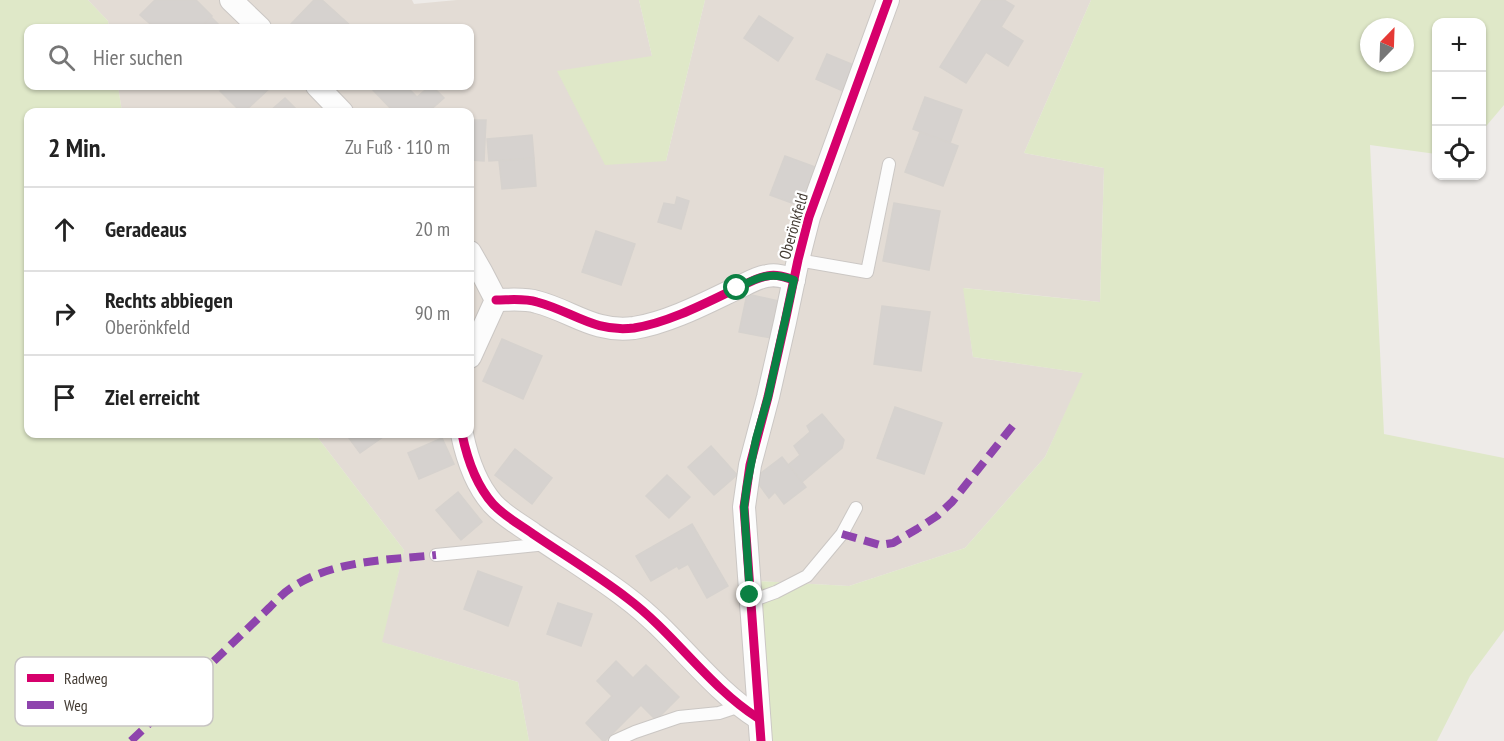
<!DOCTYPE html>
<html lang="de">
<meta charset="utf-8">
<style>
:root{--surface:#fff;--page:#f2f2f2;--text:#222;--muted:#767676;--line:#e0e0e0}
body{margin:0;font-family:"PT Sans Narrow",sans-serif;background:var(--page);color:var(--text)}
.controls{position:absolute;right:18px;top:18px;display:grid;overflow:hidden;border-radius:12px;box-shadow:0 2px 4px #0004}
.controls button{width:54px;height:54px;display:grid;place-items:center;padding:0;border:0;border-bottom:2px solid var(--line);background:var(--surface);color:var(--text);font:30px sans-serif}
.compass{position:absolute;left:1360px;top:18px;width:54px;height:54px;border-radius:50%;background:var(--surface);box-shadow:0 2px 4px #0004;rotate:23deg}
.stop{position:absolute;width:18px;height:18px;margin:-14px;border:4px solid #0b8043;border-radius:50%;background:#fff}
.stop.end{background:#0b8043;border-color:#fff;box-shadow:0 2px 6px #0008}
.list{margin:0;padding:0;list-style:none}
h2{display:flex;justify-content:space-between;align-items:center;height:78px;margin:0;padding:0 24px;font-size:26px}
h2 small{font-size:20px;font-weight:400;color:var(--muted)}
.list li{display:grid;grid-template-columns:39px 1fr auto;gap:18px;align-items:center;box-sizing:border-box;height:84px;padding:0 24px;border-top:2px solid var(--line)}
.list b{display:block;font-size:22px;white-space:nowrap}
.list p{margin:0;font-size:20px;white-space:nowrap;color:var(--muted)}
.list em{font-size:20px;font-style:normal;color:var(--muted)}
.icon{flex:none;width:33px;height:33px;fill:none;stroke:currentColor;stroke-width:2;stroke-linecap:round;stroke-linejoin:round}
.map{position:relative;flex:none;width:1504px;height:741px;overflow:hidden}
.search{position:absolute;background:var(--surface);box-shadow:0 2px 4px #0004;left:24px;top:24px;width:450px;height:66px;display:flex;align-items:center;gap:15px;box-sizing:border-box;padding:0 21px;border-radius:12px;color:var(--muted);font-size:22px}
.panel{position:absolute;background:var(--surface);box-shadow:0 2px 4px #0004;left:24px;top:108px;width:450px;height:330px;border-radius:12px}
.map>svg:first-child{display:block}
.residential{fill:#e3dcd5}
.green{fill:#dfe8c8;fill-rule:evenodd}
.building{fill:#d6d2cf;stroke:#d6d2ce;stroke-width:1.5}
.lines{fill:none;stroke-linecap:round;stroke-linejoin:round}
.lane-casing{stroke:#cbc7c4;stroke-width:14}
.street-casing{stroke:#cbc7c4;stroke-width:24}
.lane{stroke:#fcfcfc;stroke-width:12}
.street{stroke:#fcfcfc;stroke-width:22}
.quiet{stroke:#8e44ad;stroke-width:8;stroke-dasharray:15 8;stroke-linecap:butt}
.cycleway-casing{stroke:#fff;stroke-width:13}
.cycleway{stroke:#d6006c;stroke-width:9}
.route{stroke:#0b8043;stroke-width:8}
.labels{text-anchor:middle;stroke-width:4.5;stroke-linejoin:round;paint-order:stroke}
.street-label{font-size:16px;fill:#443c34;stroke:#fff}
.key{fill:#fff;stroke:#c7c4c2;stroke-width:1.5}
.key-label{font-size:16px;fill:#443c34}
</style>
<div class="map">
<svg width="1504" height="741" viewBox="0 0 1504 741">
<rect width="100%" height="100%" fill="#eeebe8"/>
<path class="residential" d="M88 0H412L414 4 457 0H639L652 56 666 161 705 0H1091L1024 153 1104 168 1100 302 964 288 973 357 1084 373 1045 457 965 548 849 586 757 581 755 741H529L518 682 381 642 404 550 315 434H470V112H122L118 86H470V28H109L108 21Z"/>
<g class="green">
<path d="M0 0H88L108 21 109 28H28V86H118L122 112H28V434H315L404 550 382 642 518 682 529 741H0Z"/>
<path d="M639 0H705L666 161 605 165 557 71 652 56Z"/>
<path d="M1091 0H1504V105L1482 131V22H1436V154L1370 145 1384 434 1504 458V630L1470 676 1437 741H766L757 581 849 586 965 548 1045 457 1083 373 973 357 963 288 1100 302 1104 168 1024 153ZM1369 27H1405V63H1369Z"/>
</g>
<g class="building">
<path d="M155 0H196L212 16 200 28H155L140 15Z"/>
<path d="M314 0H322L353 28H292L289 26Z"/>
<path d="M982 0H1004L1014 6 1001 27 1023 41 1008 66 986 52 966 83 940 67Z"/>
<path d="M759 16 793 38 778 61 744 38Z"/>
<path d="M211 17 222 28H200Z"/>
<path d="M827 54 856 66 845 92 816 79Z"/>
<path d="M225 86H272L244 112H241L220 91Z"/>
<path d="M377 86H406L417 97 430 86H432L444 98 428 112H394L373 90Z"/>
<path d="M925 97 962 110 950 143 913 129Z"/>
<path d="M285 98 299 112H269Z"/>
<path d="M470 120H486L484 161 470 160Z"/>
<path d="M920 132 958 146 943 186 905 172Z"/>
<path d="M532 135 534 158 489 161 487 139Z"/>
<path d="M785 156 815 167 800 206 770 195Z"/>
<path d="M534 158 536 186 502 189 499 161Z"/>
<path d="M677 197 689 201 681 229 658 222 664 203 675 205Z"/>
<path d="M894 203 940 211 929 270 883 261Z"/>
<path d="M596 231 635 244 621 285 582 272Z"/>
<path d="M747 294 779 301 771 338 739 332Z"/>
<path d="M882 306 930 312 921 371 874 364Z"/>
<path d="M502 339 542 356 523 399 483 381Z"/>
<path d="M895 407 942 423 924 474 877 458Z"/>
<path d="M822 414 844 440 842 448 802 482 788 465 800 455 794 446 810 432 807 426Z"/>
<path d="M346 434H387L360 453Z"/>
<path d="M442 438 454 464 419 479 408 453Z"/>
<path d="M711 446 737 475 714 495 688 467Z"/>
<path d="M515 449 552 478 532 504 495 475Z"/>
<path d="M782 457 806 487 784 504 775 492 769 498 757 482V476Z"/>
<path d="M667 475 690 497 669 518 646 496Z"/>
<path d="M458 492 482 522 461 540 436 510Z"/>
<path d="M692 524 728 586 707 598 688 564 679 569 677 566 651 581 636 556Z"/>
<path d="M478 571 522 587 508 626 464 609Z"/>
<path d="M558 603 592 614 581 646 547 634Z"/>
<path d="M616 661 633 678 646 665 679 697 656 720 641 705 605 741H603L586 723 612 696 597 681Z"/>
</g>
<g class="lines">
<g class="lane-casing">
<g id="lane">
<path d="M798 260 867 272 889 164"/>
<path d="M436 555 547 544"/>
<path d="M751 601 776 592 807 576 842 534 856 508"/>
<path d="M615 741 635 732 679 717 719 713 740 706"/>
</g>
</g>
<g class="street-casing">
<g id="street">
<path d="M231 0 260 28"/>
<path d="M317 86 342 112"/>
<path d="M470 252 482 273 496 300 470 357"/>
<path d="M496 300C509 300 524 298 537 302 572 311 594 333 634 328 667 323 704 304 733 290 745 285 755 278 767 276 777 274 785 277 794 280"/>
<path d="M462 434C467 458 476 485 493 504 504 516 519 524 533 534 564 555 597 575 627 598 675 634 708 686 758 718"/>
<path d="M761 741 744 507 750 465 768 397 785 322 798 260 809 217 888 0"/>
</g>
</g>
<use href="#lane" class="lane"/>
<use href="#street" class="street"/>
<g class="quiet">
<path d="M842 534 880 545 893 543 917 529 937 516 952 502 1015 423"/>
<path d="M131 741 269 608C277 600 285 591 294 586 336 560 388 560 436 555"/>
</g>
<g class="cycleway-casing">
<g id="cycleway">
<path d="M496 300C509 300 524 298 537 302 572 311 594 333 634 328 667 323 704 304 733 290 745 285 755 278 767 276 777 274 785 277 794 280"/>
<path d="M462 434C467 458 476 485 493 504 504 516 519 524 533 534 564 555 597 575 627 598 675 634 708 686 758 718"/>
<path d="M761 741 744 507 750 465 768 397 785 322 798 260 809 217 888 0"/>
</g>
</g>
<use href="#cycleway" class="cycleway"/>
</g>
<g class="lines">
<path class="route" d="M737 288C758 277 771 271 794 280L768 397 756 439 747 485 744 507 750 595"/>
</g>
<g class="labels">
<g class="street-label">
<text transform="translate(793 226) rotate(-74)" y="6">Oberönkfeld</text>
</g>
</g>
<rect x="15" y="657" width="198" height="69" rx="9" class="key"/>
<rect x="27" y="674" width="27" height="8" fill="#d6006c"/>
<rect x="27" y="701" width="27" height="8" fill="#8e44ad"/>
<g class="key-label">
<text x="64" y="684">Radweg</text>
<text x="64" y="711">Weg</text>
</g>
</svg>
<div class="controls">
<button>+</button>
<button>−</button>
<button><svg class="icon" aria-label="locate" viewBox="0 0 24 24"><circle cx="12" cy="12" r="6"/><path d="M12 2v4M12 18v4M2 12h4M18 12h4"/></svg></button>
</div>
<svg class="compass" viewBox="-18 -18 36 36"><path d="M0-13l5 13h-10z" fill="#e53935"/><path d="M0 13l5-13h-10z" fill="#767676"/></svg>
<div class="stop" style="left:737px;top:288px"></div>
<div class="stop end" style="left:750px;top:595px"></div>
<div class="search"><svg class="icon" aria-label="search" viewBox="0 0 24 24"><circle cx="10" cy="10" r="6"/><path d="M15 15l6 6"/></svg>Hier suchen</div>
<section class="panel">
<h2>2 Min.<small>Zu Fuß · 110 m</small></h2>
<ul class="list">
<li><svg class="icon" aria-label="ahead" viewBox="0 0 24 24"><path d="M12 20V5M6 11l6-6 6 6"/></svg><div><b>Geradeaus</b></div><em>20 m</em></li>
<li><svg class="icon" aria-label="right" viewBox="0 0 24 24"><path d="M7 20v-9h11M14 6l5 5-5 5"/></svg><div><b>Rechts abbiegen</b><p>Oberönkfeld</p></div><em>90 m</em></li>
<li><svg class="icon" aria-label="arrive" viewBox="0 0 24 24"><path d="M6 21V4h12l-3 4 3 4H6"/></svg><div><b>Ziel erreicht</b></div></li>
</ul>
</section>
</div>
